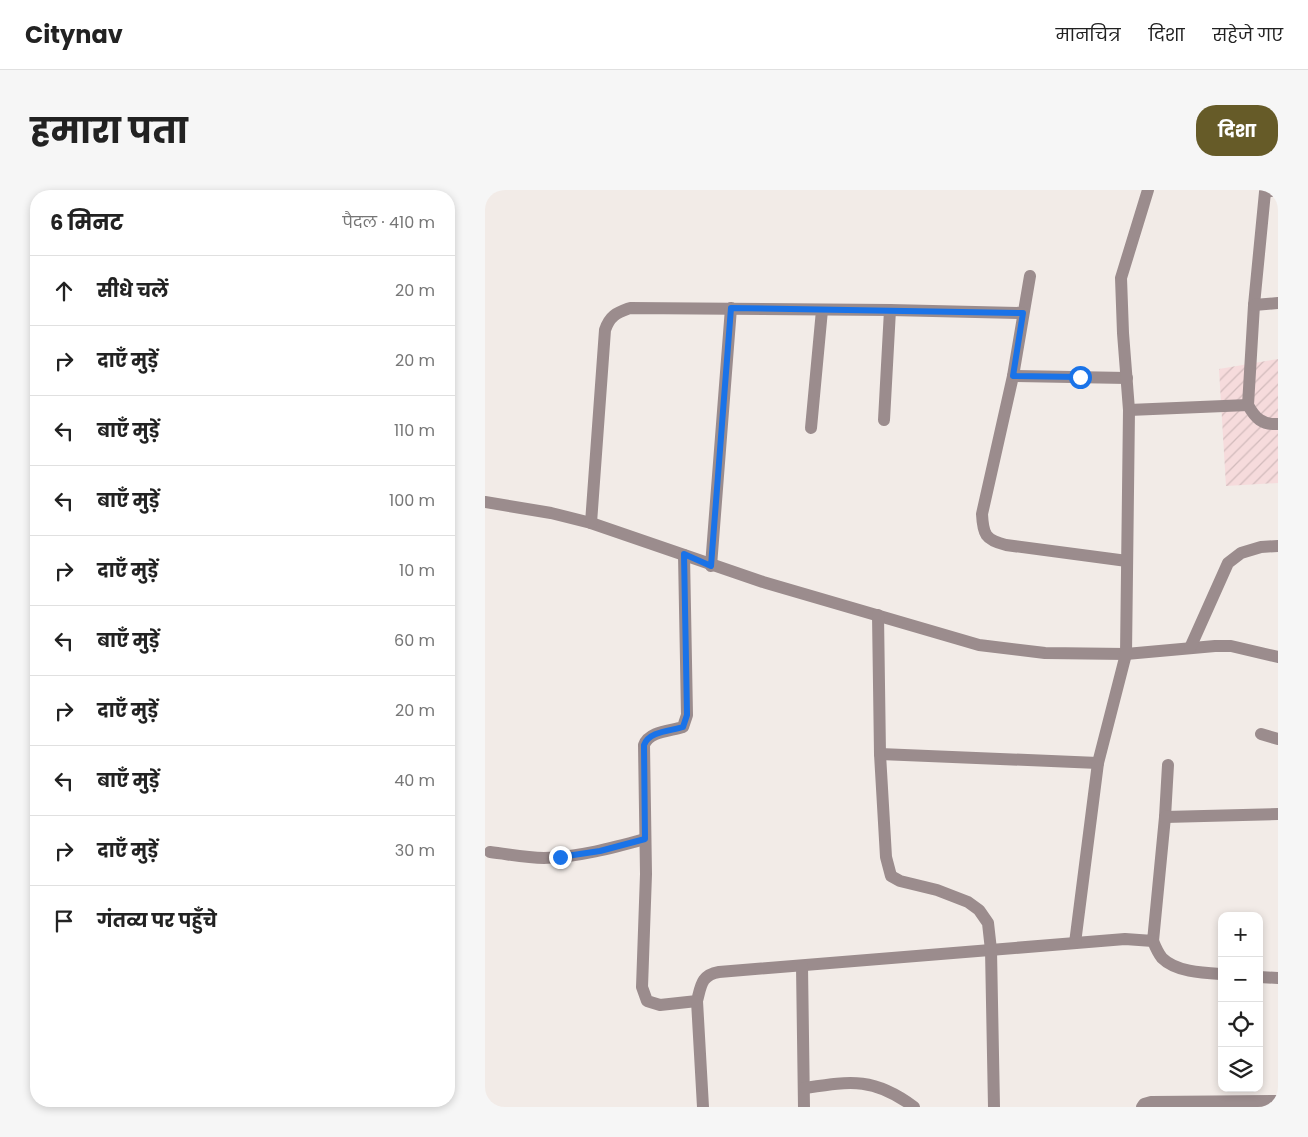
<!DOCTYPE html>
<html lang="hi">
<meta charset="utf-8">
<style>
:root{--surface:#fff;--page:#f6f6f6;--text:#222;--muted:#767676;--line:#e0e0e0;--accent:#665b28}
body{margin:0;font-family:Poppins,"Noto Sans Devanagari",sans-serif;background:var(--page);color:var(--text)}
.controls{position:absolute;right:15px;bottom:15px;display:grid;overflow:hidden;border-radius:10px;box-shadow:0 2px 8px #0003}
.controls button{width:45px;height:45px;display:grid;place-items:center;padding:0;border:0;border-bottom:1px solid var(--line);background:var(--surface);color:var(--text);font:25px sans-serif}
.stop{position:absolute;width:15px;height:15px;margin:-11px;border:4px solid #1a73e8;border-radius:50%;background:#fff}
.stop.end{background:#1a73e8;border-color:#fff;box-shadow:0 1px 5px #0008}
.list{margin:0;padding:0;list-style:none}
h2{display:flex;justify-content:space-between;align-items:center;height:65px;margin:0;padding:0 20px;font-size:21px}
h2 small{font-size:16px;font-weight:400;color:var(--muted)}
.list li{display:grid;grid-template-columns:32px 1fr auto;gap:15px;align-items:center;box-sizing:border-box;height:70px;padding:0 20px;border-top:1px solid var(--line)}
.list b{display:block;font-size:19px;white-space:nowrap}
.list em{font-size:16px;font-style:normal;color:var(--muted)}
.icon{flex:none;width:28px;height:28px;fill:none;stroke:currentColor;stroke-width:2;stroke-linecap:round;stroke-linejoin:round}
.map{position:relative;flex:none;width:793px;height:917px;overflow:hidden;border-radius:20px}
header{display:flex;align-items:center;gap:30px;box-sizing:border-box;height:70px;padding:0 25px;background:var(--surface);border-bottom:1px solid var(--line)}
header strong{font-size:24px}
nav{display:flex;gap:28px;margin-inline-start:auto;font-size:18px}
.intro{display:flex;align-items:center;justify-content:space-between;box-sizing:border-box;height:120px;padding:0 30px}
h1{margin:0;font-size:35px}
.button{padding:12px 22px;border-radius:20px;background:var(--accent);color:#fff;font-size:18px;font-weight:700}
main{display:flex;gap:30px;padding:0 30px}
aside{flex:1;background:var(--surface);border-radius:20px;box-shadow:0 2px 8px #0003}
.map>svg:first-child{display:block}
.industrial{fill:url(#industrial-furrows)}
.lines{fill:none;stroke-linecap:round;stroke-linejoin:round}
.minor{stroke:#9b8c8d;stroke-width:12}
.route{stroke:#1a73e8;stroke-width:6}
</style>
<header>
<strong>Citynav</strong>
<nav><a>मानचित्र</a><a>दिशा</a><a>सहेजे गए</a></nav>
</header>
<div class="intro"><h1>हमारा पता</h1><a class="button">दिशा</a></div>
<main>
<aside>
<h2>6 मिनट<small>पैदल · 410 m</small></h2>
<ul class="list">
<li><svg class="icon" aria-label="ahead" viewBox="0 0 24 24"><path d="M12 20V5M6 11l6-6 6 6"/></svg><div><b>सीधे चलें</b></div><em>20 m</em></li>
<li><svg class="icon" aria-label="right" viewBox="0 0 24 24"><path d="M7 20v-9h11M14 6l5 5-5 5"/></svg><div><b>दाएँ मुड़ें</b></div><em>20 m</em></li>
<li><svg class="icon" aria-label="left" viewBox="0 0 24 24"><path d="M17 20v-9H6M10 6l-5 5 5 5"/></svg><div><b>बाएँ मुड़ें</b></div><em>110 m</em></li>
<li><svg class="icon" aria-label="left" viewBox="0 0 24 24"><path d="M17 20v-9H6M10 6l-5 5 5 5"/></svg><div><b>बाएँ मुड़ें</b></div><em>100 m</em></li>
<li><svg class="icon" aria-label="right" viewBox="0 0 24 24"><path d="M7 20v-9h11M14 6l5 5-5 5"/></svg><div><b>दाएँ मुड़ें</b></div><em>10 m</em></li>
<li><svg class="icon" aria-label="left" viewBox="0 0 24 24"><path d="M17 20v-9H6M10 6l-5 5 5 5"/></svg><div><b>बाएँ मुड़ें</b></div><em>60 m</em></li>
<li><svg class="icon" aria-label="right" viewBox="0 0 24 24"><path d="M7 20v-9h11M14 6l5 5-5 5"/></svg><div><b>दाएँ मुड़ें</b></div><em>20 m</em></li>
<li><svg class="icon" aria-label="left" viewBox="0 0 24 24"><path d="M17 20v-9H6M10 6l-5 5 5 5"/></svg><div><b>बाएँ मुड़ें</b></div><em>40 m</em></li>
<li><svg class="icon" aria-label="right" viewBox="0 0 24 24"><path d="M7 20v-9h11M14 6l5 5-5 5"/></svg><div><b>दाएँ मुड़ें</b></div><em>30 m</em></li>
<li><svg class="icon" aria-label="arrive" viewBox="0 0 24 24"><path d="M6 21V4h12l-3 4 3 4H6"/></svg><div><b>गंतव्य पर पहुँचे</b></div></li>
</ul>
</aside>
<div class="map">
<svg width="793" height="917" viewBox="0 0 793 917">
<defs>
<pattern id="industrial-furrows" width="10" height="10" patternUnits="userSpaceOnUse" patternTransform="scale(1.25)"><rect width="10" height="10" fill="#f6dbdc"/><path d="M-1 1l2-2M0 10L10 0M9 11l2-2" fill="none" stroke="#d2bbbc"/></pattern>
</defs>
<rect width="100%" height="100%" fill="#f2ebe7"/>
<path class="industrial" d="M793 169V293L741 296 734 179Z"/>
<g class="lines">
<g class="minor">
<path d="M793 0 780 2 769 115 763 215C770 228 777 235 793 234"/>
<path d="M545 86 528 186 497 324C498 344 500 350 521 355L642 371"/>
<path d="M769 115 793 113"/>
<path d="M528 186 642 188"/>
<path d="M644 220 763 215"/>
<path d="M399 230 405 120"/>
<path d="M326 238 337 120"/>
<path d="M0 312 66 323 106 333 278 392 494 455 560 463 641 464 730 456H746L793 467"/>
<path d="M106 333 120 140C125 125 132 123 145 118L405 120 538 123"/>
<path d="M199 365 202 525 198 537C186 541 164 541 159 555L161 684 157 797 162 811 175 815 212 811C216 796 216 785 234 782L640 749 668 751 680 627 683 575"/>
<path d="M226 376 246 118"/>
<path d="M393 425 395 564 401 667 406 686 415 691 452 700 483 712 494 720 503 733 506 760 509 917"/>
<path d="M705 458 743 373 756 363 776 357 793 356"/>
<path d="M776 544 793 549"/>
<path d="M395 564 613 573"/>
<path d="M680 627 793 624"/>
<path d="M5 662C23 664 41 668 59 668 94 667 127 658 160 649"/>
<path d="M668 751C670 756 673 763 677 768 691 782 718 783 737 784"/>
<path d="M590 753 613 573 641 464 644 220 638 143 636 88 663 0"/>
<path d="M317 776 319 917"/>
<path d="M774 787 793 788"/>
<path d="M212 811 218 917"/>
<path d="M320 898C366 891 389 887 429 917"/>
<path d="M657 917 659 914 666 912 793 911"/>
</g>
</g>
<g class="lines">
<path class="route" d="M75 667 115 661 160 649 159 555C164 541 186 541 198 537L202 525 199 364 226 376 246 118 538 123 528 186 595 187"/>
</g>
</svg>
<div class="controls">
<button>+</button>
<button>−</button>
<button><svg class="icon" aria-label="locate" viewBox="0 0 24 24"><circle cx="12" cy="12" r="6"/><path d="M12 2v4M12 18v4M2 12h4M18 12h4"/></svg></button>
<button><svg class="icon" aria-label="layers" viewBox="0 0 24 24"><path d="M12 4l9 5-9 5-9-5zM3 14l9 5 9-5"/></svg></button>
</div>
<div class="stop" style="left:595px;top:187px"></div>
<div class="stop end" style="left:75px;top:667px"></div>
</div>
</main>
